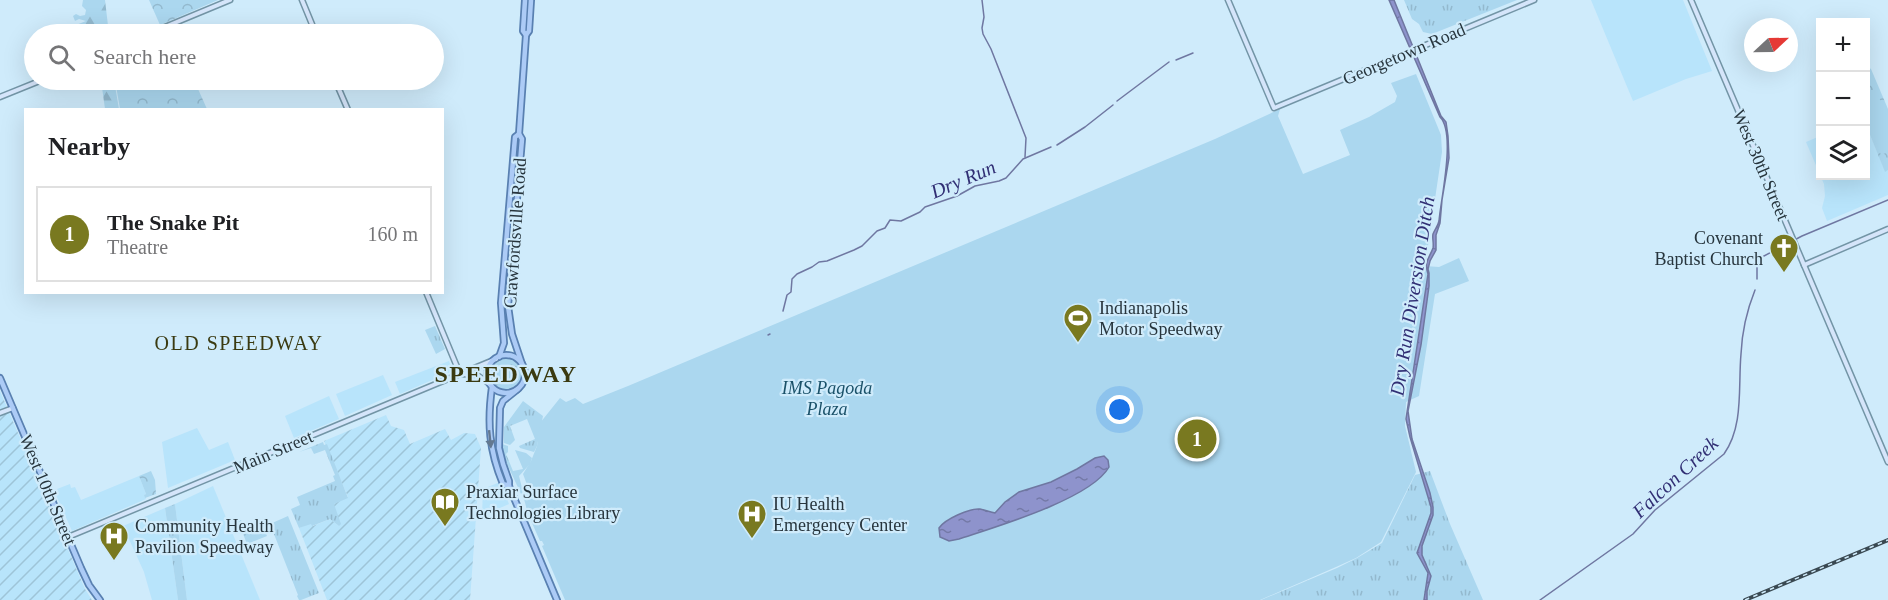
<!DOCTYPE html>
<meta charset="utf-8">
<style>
:root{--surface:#fff;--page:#f6f6f6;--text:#202124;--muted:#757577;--line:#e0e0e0;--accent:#797920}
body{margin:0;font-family:"Times New Roman",serif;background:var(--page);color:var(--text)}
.controls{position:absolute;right:18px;top:18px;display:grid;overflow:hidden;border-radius:0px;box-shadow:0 6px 24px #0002}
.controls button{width:54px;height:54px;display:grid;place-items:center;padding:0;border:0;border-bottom:2px solid var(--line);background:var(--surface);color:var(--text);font:30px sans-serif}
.compass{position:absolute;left:1744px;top:18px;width:54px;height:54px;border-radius:50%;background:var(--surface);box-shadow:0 6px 24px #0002;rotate:68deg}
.you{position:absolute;left:1120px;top:410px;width:21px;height:21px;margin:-15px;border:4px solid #fff;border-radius:50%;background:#1a73e8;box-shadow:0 0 0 9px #1a73e833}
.badge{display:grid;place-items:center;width:39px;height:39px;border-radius:50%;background:var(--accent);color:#fff;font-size:20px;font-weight:700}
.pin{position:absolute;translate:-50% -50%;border:3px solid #fff;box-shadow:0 2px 6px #0006}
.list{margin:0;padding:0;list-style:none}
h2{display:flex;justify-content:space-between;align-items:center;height:78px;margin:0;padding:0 24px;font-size:26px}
h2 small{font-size:20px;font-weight:400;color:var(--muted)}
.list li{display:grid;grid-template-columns:39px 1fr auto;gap:18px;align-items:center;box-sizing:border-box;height:96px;margin:0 12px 12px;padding:0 12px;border:2px solid var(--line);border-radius:0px}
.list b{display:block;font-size:22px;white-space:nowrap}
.list p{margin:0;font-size:20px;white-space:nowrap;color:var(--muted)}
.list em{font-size:20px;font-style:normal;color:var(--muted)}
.icon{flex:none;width:33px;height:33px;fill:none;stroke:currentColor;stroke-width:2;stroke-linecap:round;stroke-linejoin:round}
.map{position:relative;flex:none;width:1888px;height:600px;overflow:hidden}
.search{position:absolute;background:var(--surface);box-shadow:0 6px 24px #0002;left:24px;top:24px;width:420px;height:66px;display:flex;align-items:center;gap:15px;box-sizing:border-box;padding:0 21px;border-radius:33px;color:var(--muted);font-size:22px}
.panel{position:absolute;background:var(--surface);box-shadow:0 6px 24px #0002;left:24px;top:108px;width:420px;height:186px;border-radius:0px}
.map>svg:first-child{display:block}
.built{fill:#b8e4fb}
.industrial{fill:url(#industrial-furrows)}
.grass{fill:url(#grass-tufts)}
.forest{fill:url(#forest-firs)}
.park{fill:url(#park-crowns)}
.garden{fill:#abd7ef}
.water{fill:url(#water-ripples);stroke:#6f77a1;stroke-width:1.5}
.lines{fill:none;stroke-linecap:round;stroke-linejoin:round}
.stream{stroke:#6f77a1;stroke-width:1.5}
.secondary-casing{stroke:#7395a6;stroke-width:7}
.primary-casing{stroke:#5980b1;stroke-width:8}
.secondary{stroke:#d5e5fa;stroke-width:4}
.primary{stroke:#accbf6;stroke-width:4.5}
.rail-casing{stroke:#3a4952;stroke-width:4}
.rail{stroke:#cfebfb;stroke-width:1.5;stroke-dasharray:4.5;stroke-linecap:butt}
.oneway{fill:#637890}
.labels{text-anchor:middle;stroke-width:4.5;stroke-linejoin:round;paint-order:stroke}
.street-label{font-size:18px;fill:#27353d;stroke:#cfebfb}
.poi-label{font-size:18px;fill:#27353d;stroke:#cfebfb;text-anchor:start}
.park-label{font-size:18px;font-style:italic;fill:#1a5169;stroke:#cfebfb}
.water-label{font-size:20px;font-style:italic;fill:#312f74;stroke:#cfebfb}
.neighbourhood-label{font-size:20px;letter-spacing:1.5px;fill:#3a3a11;stroke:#cfebfb}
.district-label{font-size:24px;font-weight:bold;letter-spacing:1.5px;fill:#3a3a11;stroke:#cfebfb}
</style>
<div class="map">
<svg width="1888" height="600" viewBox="0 0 1888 600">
<defs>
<pattern id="industrial-furrows" width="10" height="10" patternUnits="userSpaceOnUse" patternTransform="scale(1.5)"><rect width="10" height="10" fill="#b8e4fb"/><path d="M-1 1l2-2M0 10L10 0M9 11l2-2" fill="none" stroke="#9ec4d8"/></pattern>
<pattern id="grass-tufts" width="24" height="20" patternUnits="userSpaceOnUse" patternTransform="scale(1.5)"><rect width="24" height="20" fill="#abd7ef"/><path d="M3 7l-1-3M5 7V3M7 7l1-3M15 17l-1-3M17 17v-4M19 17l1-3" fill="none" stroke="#93b9ce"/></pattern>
<pattern id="forest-firs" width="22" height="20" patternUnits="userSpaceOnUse" patternTransform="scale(1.5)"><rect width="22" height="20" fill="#abd7ef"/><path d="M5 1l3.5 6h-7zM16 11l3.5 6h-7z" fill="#93b9ce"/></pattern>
<pattern id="park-crowns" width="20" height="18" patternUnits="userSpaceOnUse" patternTransform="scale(1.5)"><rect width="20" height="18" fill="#abd7ef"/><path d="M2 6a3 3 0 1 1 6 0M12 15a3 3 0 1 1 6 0" fill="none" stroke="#93b9ce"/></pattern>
<pattern id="water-ripples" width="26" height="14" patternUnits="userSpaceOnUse" patternTransform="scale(1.5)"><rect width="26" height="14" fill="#8e93cc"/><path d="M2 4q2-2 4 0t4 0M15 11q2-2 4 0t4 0" fill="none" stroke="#7479a7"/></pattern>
</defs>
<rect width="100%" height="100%" fill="#cfebfb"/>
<g class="built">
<path d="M1591 0H1683L1712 71 1686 79 1633 101Z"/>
<path d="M1866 125 1885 171 1888 170V195L1827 221 1822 208 1825 196 1824 184 1806 142 1820 136V176H1866Z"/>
<path d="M449 361 453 371 400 394 395 382Z"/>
<path d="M383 375 392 395 345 416 336 394Z"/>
<path d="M329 396 339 419 294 438 285 416Z"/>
<path d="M197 428 209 450 228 442 235 460 168 488 162 442Z"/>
<path d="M139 476 146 494 144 495 146 499 72 531 56 495 59 493 57 489 70 484 71 488 75 487 81 500Z"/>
<path d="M500 482 509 504 482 516 483 489Z"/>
<path d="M213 486 260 600H187L175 504Z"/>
<path d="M165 508 178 600H152L144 572 123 526Z"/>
</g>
<g class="industrial">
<path d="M0 391 85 589 92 600H0Z"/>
<path d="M386 415 391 426 404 430 410 444 445 429 451 440 464 433 475 434 481 448 470 600H327L299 528 311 523 313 526 330 519 339 526 333 504 348 497 324 441Z"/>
</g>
<g class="grass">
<path d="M1404 0H1517L1432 34 1423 32 1419 24 1412 19Z"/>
<path d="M435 326 445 349 436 354 425 330Z"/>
<circle cx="506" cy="374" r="18"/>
<path d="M523 401 543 416 537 446 534 452 520 448 519 446 535 439 527 419 510 426 515 440 510 445 504 443V427Z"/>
<path d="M323 442 324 445 327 444 348 498 334 504 341 524 339 526 330 519 312 526 311 524 299 528 291 509 300 505 297 497 335 481 333 476 335 475 325 450 314 454 311 448 299 452Z"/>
<path d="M502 444 508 446V452L506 454 513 471 523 469 515 450 526 453 532 458 530 464 519 476 523 492 521 494 502 453Z"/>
<path d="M1430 471 1450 524 1483 600H1261L1337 568 1357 558 1382 543 1415 475Z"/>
<path d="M175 504 187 600H178L165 508Z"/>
<path d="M288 516 319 593 301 600H299L297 596 298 595 270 524Z"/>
<path d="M241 520 247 533 263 526 267 536 247 544 238 521Z"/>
</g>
<g class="forest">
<path d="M83 0H105L109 34H62L61 31 86 21 79 19 75 21 73 16 76 14 80 16 85 15 86 10 82 6Z"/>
<path d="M101 80H114L119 109H105Z"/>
</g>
<g class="park">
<path d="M149 0H218L160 25Z"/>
<path d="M1866 66 1871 69 1888 109V170L1885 172 1866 125Z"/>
<path d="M115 80H194L207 109H120Z"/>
<path d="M151 471 155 480 156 494 145 498 144 495 146 494 139 476Z"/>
</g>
<g class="garden">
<path d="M1416 74 1441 135 1442 152 1425 266 1439 267 1459 258 1469 281 1435 294 1419 396 1406 402 1405 426 1416 472 1381 542 1356 558 1336 567 1260 600H565L542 546 544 545 542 541H540L528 514 524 499 527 497 529 490 523 474 531 461 537 446 540 423 560 398 566 402 575 398 583 404 628 386 1215 139 1280 109 1278 116 1303 174 1350 155 1340 130 1369 117 1395 102 1397 96 1391 83Z"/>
<path d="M1878 95 1888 118V152L1881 155 1866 118V100Z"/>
</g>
<g class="water">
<path d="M1389 0H1394L1441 116 1446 122 1448 136 1449 158 1442 200 1440 223 1436 235V250L1430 261 1428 269 1429 273V286L1421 345 1408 411 1412 439 1430 493 1433 507V515L1422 546V555L1431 576 1427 591V600H1424L1428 573 1417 553 1431 513V507L1410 437 1406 419 1428 274C1424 261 1429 259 1433 248 1434 243 1432 238 1433 234 1435 229 1438 226 1439 221 1441 198 1456 133 1440 117Z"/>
<path d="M1104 456 1108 460 1109 467C1091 499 995 527 959 539L949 541 940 537 939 528C945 519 970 508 980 509 985 510 990 512 995 513L1005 502 1019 492 1051 482 1077 469 1095 458Z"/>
</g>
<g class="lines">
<g class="stream">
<path d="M982 0 984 17 982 28 983 34 991 49 1026 138 1025 157"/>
<path d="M1176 60 1193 53"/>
<path d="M1117 101 1169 62"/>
<path d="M1057 145 1085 127 1113 105"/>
<path d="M1757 279V262L1762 257 1802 236 1888 200"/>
<path d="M783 311 787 295 791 292 792 279 797 274 812 267 819 262 827 261 854 250 862 246 877 231 885 228 890 220 901 221 920 212 925 207 957 196 975 186 999 181 1006 178 1023 159 1051 147"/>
<path d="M768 335 770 334"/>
<path d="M1540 600 1633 534 1655 510 1724 454C1744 426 1738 387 1741 354 1742 332 1747 310 1755 290"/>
</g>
<g class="secondary-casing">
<g id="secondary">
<path d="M302 0 316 34"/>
<path d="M1228 0 1274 108 1534 0"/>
<path d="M1691 0 1888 462"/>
<path d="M148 34 230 0"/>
<path d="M335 80 348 110"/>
<path d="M0 97 42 80"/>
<path d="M1804 265 1888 229"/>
<path d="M426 292 460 374"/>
<path d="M461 374 477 375 491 385"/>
<path d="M0 413 13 408"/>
<path d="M68 537 496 359"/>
</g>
</g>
<g class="primary-casing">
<g id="primary">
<path d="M525 0 523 31 526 35"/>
<circle cx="506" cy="374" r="19"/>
<path d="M499 357 504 343 501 303 515 137 519 134"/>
<path d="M523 367 512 334 508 306 522 139 519 134 526 35 529 31 531 0"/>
<path d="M0 378 81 568 89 585 100 600"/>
<path d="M492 387C487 423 489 450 503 484L509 486"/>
<path d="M518 389 503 401 500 408 499 448 503 464 509 481V486L557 600"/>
</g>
</g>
<use href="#secondary" class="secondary"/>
<use href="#primary" class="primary"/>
<g class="rail-casing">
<path id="rail" d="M1745 600 1888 540"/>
</g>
<use href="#rail" class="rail"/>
</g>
<defs><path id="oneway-solid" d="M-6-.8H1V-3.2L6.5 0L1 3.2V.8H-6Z" transform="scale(1.5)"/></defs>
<use class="oneway" href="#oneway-solid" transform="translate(490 439) rotate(84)"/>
<defs>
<g id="church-pin" transform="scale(1.5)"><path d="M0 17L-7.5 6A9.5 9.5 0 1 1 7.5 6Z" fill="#797920" stroke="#cfebfb"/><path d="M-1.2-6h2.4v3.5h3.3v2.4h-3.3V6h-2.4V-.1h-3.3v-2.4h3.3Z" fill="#fff"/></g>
<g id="stadium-pin" transform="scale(1.5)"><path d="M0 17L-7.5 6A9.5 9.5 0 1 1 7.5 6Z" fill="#797920" stroke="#cfebfb"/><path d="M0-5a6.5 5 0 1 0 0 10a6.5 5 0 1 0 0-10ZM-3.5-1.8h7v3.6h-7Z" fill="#fff"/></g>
<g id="library-pin" transform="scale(1.5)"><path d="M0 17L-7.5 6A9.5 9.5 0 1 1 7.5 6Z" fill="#797920" stroke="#cfebfb"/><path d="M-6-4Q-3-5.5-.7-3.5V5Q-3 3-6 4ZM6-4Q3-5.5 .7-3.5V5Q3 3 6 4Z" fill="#fff"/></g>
<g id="hospital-pin" transform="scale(1.5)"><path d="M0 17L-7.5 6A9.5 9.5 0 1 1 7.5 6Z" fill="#797920" stroke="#cfebfb"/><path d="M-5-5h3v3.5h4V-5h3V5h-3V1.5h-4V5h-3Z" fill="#fff"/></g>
</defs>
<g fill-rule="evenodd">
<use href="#church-pin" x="1784" y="248"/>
<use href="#stadium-pin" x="1078" y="318"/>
<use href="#library-pin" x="445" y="502"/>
<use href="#hospital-pin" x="752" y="514"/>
<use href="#hospital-pin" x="114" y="536"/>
</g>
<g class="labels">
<g class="street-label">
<text transform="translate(1404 54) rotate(-23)" y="6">Georgetown Road</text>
<text transform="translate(1761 165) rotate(67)" y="6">West 30th Street</text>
<text transform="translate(515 233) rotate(-86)" y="6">Crawfordsville Road</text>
<text transform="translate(273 452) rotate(-23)" y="6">Main Street</text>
<text transform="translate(48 490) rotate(67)" y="6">West 10th Street</text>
</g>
<g class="poi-label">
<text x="1763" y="244" text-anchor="end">Covenant<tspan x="1763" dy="21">Baptist Church</tspan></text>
<text x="1099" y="314">Indianapolis<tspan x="1099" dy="21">Motor Speedway</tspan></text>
<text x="466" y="498">Praxiar Surface<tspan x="466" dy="21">Technologies Library</tspan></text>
<text x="773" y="510">IU Health<tspan x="773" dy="21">Emergency Center</tspan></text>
<text x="135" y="532">Community Health<tspan x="135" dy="21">Pavilion Speedway</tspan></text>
</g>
<g class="park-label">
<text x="827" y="394">IMS Pagoda<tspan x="827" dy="21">Plaza</tspan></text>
</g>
<g class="water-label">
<text transform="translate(963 179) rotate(-23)" y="7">Dry Run</text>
<text transform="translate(1412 296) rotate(-81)" y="7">Dry Run Diversion Ditch</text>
<text transform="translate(1675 477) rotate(-43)" y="7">Falcon Creek</text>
</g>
<g class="neighbourhood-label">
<text x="239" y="350">OLD SPEEDWAY</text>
</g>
<g class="district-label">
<text x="506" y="382">SPEEDWAY</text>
</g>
</g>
</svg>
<div class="controls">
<button>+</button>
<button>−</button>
<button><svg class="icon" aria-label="layers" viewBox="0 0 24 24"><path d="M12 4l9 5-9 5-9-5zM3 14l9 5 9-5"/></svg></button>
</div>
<svg class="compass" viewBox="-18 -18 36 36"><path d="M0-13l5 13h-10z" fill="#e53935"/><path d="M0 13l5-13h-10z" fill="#757577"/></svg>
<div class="you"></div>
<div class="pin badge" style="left:1197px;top:439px">1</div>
<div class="search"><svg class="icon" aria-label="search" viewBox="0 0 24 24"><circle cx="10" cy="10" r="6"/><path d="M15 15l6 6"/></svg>Search here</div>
<section class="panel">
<h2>Nearby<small></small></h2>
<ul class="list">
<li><span class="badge">1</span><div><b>The Snake Pit</b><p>Theatre</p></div><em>160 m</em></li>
</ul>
</section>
</div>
